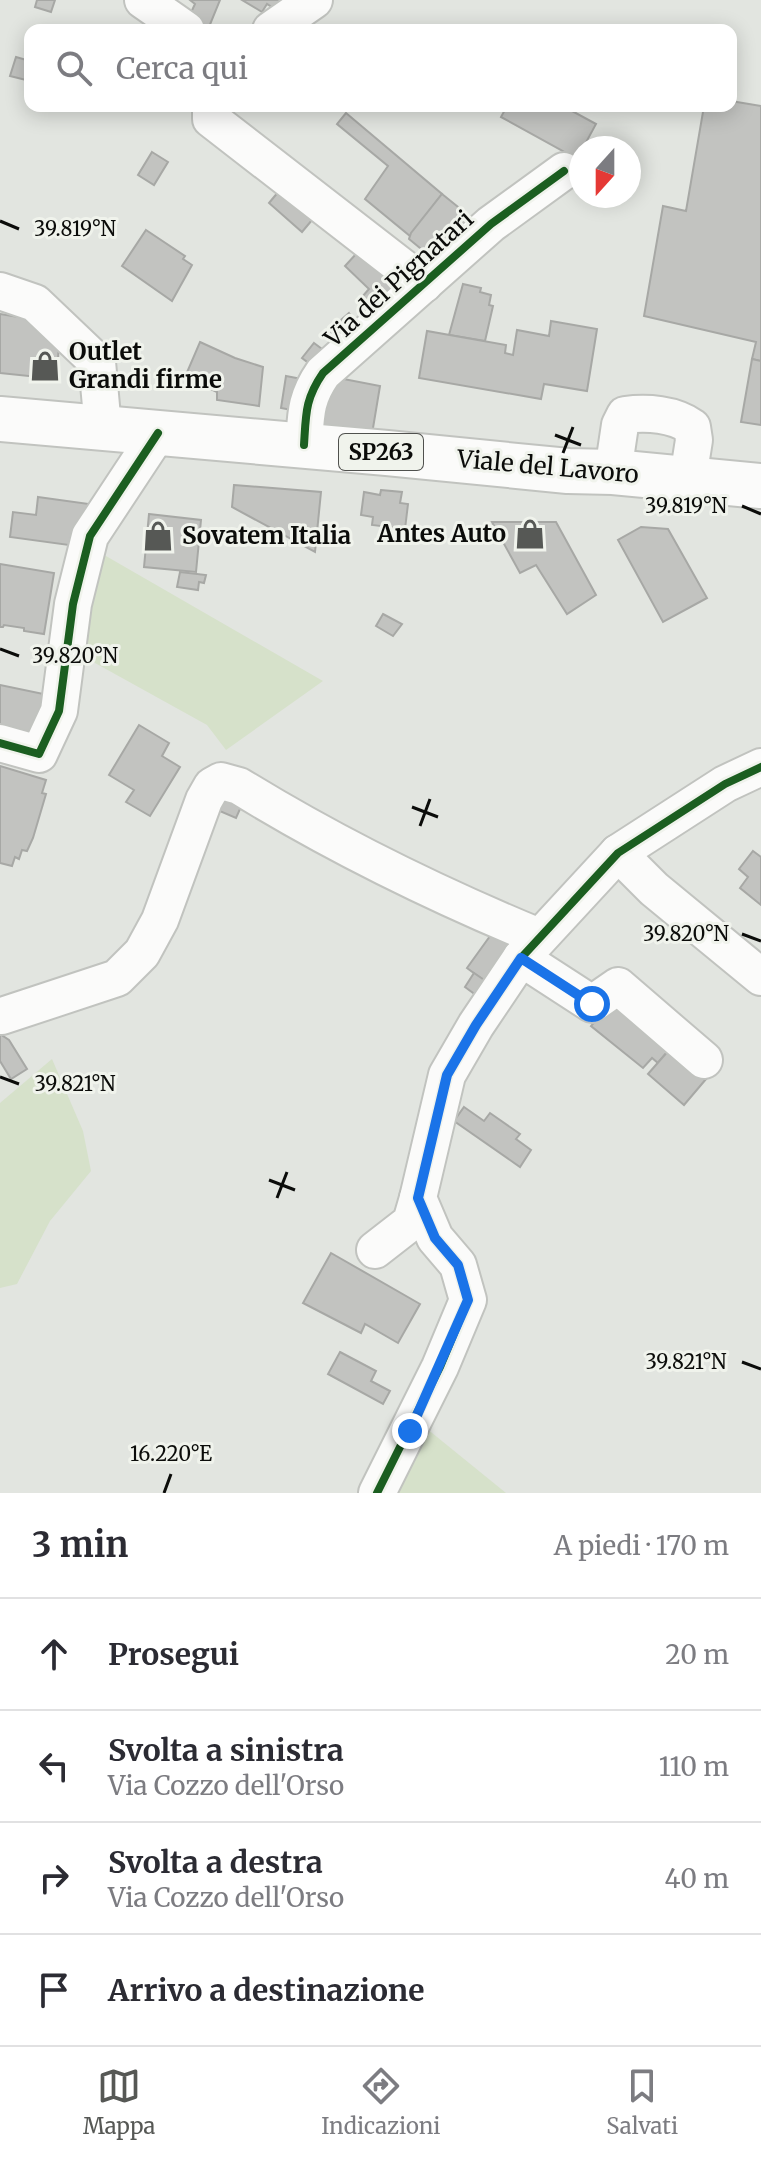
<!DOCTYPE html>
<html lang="it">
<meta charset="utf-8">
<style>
:root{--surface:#fff;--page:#f2f2f3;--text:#2b2b33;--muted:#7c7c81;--line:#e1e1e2;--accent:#565855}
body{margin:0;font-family:Merriweather,serif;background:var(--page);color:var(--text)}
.compass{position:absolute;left:569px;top:136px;width:72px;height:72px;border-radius:50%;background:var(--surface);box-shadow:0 4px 20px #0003;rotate:201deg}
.stop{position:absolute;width:24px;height:24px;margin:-18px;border:6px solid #1a73e8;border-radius:50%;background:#fff}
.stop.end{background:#1a73e8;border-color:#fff;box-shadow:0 2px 8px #0008}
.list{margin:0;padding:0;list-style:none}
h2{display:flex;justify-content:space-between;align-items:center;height:104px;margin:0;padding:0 32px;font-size:34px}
h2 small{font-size:26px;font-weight:400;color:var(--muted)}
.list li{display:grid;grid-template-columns:52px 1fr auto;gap:24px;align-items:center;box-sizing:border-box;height:112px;padding:0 32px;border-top:2px solid var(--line)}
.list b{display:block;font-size:30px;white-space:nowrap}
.list p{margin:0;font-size:26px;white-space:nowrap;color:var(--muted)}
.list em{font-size:26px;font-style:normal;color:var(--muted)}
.icon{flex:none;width:44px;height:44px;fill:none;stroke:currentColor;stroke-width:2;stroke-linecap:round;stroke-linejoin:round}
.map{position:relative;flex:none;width:761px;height:1493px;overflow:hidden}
.search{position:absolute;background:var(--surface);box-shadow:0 4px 20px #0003;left:24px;right:24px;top:24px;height:88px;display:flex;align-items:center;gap:20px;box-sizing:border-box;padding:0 28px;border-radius:16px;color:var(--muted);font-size:30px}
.sheet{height:552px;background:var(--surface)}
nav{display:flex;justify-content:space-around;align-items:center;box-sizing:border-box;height:112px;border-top:2px solid var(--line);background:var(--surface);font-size:22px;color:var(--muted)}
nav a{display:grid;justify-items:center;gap:4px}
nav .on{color:var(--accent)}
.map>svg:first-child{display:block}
.green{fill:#d6e1ca}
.building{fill:#c2c3c0;stroke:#a7a8a5;stroke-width:2}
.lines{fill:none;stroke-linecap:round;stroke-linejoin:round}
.minor-casing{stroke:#c1c3bf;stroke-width:40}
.major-casing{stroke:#c1c3bf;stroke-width:48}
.minor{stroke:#fbfbfa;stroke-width:36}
.major{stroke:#fbfbfa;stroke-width:44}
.cycleway-casing{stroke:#f0f3ec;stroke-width:13}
.cycleway{stroke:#1b5e20;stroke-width:8}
.route{stroke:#1a73e8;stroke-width:10}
.ticks{fill:none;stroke:#0b0c0a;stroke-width:3}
.labels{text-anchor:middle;stroke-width:6;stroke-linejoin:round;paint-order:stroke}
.shield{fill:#f0f3ec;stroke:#50514e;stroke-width:2}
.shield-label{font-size:22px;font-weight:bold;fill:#0b0c0a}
.street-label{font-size:24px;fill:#0b0c0a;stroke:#f0f3ec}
.poi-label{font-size:24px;font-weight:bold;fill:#0b0c0a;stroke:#f0f3ec;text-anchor:start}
.ticks-label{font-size:20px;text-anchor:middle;fill:#0b0c0a;stroke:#f0f3ec;stroke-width:6;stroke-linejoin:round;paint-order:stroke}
</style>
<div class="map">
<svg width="761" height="1493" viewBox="0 0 761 1493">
<rect width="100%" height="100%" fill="#e2e5e0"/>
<g class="green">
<path d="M99 552 323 681 226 750 207 725 86 658 83 640Z"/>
<path d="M52 1059 83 1131 91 1171 50 1221 17 1284 0 1288V1103Z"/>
<path d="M421 1424 506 1493H383Z"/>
</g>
<g class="building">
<path d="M37 0H55L51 12 35 7Z"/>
<path d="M190 0H220L209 27 188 19 195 4Z"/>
<path d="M242 0H295L278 11 267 4 262 12Z"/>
<path d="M16 57 30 61V81L10 76Z"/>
<path d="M731 101 761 106V361L752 359 756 342 644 316 663 206 686 211 704 106H731Z"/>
<path d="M507 106H563L596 124 577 159 501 117Z"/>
<path d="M346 113 442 194 410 236 365 199 388 166 337 124Z"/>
<path d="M152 152 168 162 154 185 138 175Z"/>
<path d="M284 185 317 214 302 232 269 203Z"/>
<path d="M442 194 478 223 437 262 409 239 411 233Z"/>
<path d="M146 230 185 256 183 259 192 265 172 301 122 266Z"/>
<path d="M356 254H365L409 281 380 314 362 297 369 289 345 266Z"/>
<path d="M463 284 481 288 480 292 491 295 489 305 493 306 485 341 449 335Z"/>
<path d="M349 313 361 328 339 346 327 332Z"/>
<path d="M0 314 37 320 59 340 57 379 0 373Z"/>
<path d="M551 321 597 329 587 391 544 384 541 399 419 378 427 331 506 345 505 353 513 355 517 330 549 336Z"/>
<path d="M200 342 235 358 263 367 259 406 217 400V392L185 377Z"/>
<path d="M314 343 330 355 318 370 302 358Z"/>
<path d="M752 359 761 361V425L741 422Z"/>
<path d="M286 376 307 380 302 412 281 408Z"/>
<path d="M328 376 380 386 372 434 323 427 311 401Z"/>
<path d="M234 485 321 492 315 552 232 507Z"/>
<path d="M381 490 402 492 400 503 408 504 405 529 372 525 373 517 361 515 364 492 380 495Z"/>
<path d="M38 497 89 504 84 526 76 546 10 537 13 512 36 515Z"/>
<path d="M149 514 201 520 196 572 144 567Z"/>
<path d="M492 522H556L596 595 567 614 536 565 520 573Z"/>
<path d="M641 527 668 529 707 598 663 622 618 540Z"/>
<path d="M0 564 54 573 44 634 24 631V628L4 625 3 627H0Z"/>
<path d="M180 572 206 575 204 583 199 582 198 590 177 587Z"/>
<path d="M383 614 402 624 393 636 376 626Z"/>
<path d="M0 685 53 696 43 738 0 728Z"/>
<path d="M139 725 169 743 162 756 180 767 150 816 126 802 134 790 109 775Z"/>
<path d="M0 766 46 780 42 793 46 794 33 838 27 851 22 850 19 859 15 857 12 866 0 863Z"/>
<path d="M223 791 244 800 236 818 215 809Z"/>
<path d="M753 851 761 857V905L740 888 748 877 739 869Z"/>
<path d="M498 925 528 940 493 987 467 968Z"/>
<path d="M474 973 490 984 480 998 465 987Z"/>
<path d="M618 995 673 1045 658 1063 652 1058 643 1068 591 1026Z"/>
<path d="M0 1034 9 1040 27 1069 11 1079 0 1061Z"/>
<path d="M676 1042 712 1072 684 1105 648 1074Z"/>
<path d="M464 1107 484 1121 490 1113 520 1134 516 1139 531 1150 520 1167 454 1121Z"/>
<path d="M331 1253 420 1304 398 1343 365 1324 361 1333 303 1303Z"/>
<path d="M340 1352 376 1371 371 1381 390 1391 383 1404 328 1374Z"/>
</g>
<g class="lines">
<g class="minor-casing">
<g id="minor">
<path d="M143 0 186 30"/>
<path d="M271 30 314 0"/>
<path d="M211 106V119L424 284"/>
<path d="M0 291 35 303 97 362 103 428"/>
<path d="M304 445C306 414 305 399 323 373L491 224 564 171"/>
<path d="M613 472 620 425 625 415C647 412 674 414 692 427L694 440 688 478"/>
<path d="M0 743 39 754 59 711 73 604 90 536 158 433"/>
<path d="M618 853 654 889 761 977"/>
<path d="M521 958 592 1004 618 986 704 1060"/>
<path d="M2 1016 117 978 142 953 160 920 204 800 212 786 221 781 239 786C335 845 435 894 539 937"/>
<path d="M375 1250 411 1222 418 1198"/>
<path d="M377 1493 440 1367 468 1300 458 1265 435 1238 418 1198 447 1075 476 1025 521 958 618 853 725 784 761 767"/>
</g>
</g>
<g class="major-casing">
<path id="major" d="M0 419 387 453 568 471 613 472 761 486"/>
</g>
<use href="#minor" class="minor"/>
<use href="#major" class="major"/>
<g class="cycleway-casing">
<g id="cycleway">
<path d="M304 445C306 414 305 399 323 373L491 224 564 171"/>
<path d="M0 743 39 754 59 711 73 604 90 536 158 433"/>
<path d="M377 1493 440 1367 468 1300 458 1265 435 1238 418 1198 447 1075 476 1025 521 958 618 853 725 784 761 767"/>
</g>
</g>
<use href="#cycleway" class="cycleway"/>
</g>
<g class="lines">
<path class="route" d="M410 1431 468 1300 458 1265 435 1238 418 1198 447 1075 476 1025 521 958 592 1004"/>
</g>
<path class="ticks" d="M0 221 19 229M555 435 581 445M563 453 573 427M742 506 761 514M0 649 19 656M412 807 438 817M420 826 430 799M742 934 761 941M0 1077 19 1084M269 1180 295 1190M277 1198 287 1172M742 1362 761 1369M164 1493 171 1474"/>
<defs>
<g id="shop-bare" transform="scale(2.4)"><path d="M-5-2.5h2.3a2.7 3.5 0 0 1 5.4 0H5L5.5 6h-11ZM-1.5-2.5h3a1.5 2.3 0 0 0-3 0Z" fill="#565855" stroke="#f0f3ec" stroke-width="2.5" paint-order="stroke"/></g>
</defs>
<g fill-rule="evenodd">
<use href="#shop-bare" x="45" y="366"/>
<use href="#shop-bare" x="530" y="534"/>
<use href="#shop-bare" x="158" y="536"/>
</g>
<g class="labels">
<rect class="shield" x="339" y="434" width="84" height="36" rx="6"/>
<g class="shield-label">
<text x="381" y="460">SP263</text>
</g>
<g class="street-label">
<text transform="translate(399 279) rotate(-42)" y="8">Via dei Pignatari</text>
<text transform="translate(548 467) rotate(5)" y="8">Viale del Lavoro</text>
</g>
<g class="poi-label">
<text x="69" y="360">Outlet<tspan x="69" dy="28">Grandi firme</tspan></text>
<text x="506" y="542" text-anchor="end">Antes Auto</text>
<text x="182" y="544">Sovatem Italia</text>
</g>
</g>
<g class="ticks-label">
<text x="75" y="236">39.819°N</text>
<text x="686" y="513">39.819°N</text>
<text x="75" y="663">39.820°N</text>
<text x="686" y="941">39.820°N</text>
<text x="75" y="1091">39.821°N</text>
<text x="686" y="1369">39.821°N</text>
<text x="171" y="1461">16.220°E</text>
</g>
</svg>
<svg class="compass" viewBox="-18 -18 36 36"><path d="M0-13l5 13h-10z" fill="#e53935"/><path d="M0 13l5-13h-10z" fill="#7c7c81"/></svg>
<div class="stop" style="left:592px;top:1004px"></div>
<div class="stop end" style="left:410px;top:1431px"></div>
<div class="search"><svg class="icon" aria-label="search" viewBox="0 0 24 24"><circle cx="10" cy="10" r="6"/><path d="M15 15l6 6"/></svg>Cerca qui</div>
</div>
<section class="sheet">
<h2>3 min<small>A piedi · 170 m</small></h2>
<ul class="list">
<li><svg class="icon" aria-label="ahead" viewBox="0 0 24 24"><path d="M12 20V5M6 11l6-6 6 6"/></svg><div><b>Prosegui</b></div><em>20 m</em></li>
<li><svg class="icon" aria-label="left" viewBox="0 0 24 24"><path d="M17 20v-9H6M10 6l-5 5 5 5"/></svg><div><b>Svolta a sinistra</b><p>Via Cozzo dell'Orso</p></div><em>110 m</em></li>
<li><svg class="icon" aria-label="right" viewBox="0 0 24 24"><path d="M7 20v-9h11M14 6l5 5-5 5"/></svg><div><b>Svolta a destra</b><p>Via Cozzo dell'Orso</p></div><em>40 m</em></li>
<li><svg class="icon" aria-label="arrive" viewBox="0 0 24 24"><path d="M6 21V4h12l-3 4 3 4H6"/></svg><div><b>Arrivo a destinazione</b></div></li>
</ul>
</section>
<nav>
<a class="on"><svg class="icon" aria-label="map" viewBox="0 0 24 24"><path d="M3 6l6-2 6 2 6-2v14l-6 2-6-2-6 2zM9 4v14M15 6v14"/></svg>Mappa</a>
<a><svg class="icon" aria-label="directions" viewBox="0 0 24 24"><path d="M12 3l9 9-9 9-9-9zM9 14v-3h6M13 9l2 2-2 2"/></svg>Indicazioni</a>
<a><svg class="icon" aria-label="saved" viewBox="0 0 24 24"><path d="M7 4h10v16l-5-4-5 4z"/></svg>Salvati</a>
</nav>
